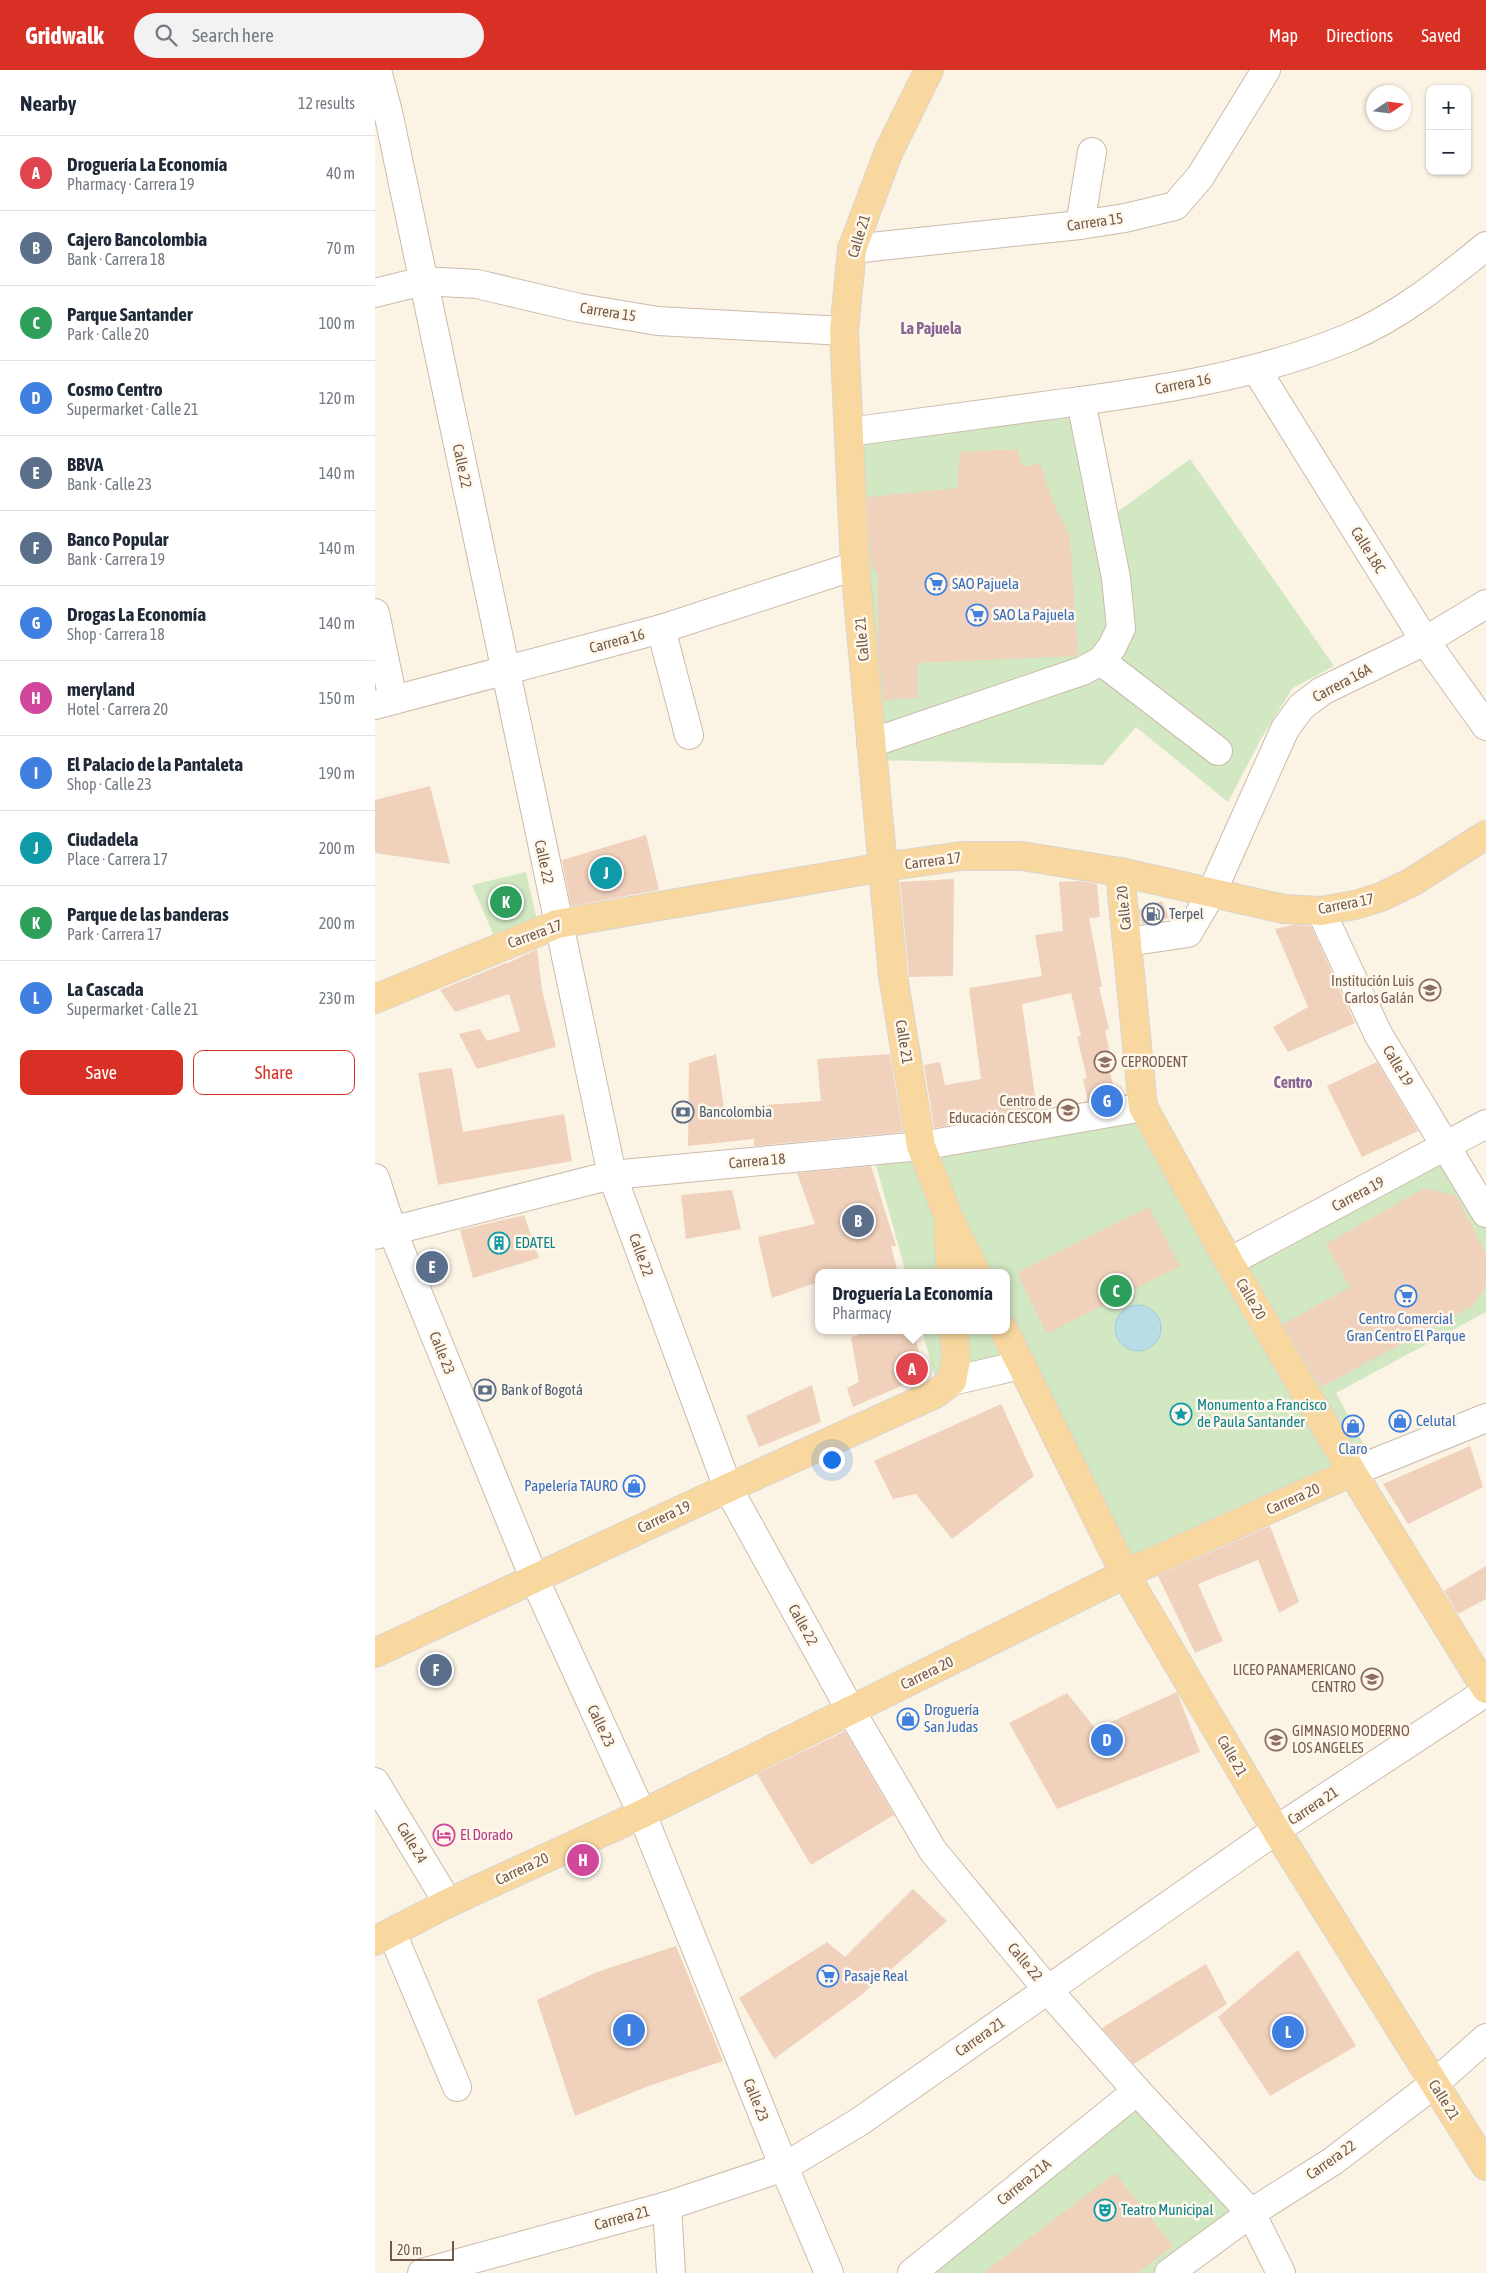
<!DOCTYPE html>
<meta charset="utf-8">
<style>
:root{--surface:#fff;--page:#f2f2f3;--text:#1f2937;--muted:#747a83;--line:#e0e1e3;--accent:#d93025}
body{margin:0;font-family:"Asap Condensed",sans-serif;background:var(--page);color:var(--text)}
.controls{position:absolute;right:15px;top:15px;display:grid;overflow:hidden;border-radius:10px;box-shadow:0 1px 4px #0004}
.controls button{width:45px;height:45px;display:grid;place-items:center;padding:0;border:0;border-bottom:1px solid var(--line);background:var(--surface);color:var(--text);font:25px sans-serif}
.compass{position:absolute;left:991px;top:15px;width:45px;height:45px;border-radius:50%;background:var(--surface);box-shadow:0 1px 4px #0004;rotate:77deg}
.scale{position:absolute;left:15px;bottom:12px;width:64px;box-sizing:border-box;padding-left:5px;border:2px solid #73594a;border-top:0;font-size:14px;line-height:18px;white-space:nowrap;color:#73594a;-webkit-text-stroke:4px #fef7ea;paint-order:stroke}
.you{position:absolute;left:456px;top:1389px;width:18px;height:18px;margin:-12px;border:4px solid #fff;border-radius:50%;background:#1a73e8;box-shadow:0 0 0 8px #1a73e833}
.badge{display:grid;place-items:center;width:32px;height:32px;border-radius:50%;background:var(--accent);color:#fff;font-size:16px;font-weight:700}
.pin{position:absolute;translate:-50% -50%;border:2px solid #fff;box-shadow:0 1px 5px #0006}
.popup{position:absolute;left:440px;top:1199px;width:195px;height:65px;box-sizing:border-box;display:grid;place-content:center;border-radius:10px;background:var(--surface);filter:drop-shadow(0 1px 4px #0005);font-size:16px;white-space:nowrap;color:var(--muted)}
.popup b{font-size:19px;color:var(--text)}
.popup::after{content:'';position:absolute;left:50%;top:100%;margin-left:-10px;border:10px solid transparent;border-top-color:var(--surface)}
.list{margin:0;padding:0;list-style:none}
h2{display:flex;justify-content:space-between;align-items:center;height:65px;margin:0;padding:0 20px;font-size:21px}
h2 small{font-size:16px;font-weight:400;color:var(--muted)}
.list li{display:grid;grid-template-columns:32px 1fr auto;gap:15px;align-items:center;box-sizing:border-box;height:75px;padding:0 20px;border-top:1px solid var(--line)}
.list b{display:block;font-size:19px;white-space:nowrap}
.list p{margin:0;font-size:16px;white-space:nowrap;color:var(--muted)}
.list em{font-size:16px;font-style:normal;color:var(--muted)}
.actions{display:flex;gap:10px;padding:15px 20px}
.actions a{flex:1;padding:11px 0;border:1px solid var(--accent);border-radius:10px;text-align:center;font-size:18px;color:var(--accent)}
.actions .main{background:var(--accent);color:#fff}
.icon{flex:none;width:28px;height:28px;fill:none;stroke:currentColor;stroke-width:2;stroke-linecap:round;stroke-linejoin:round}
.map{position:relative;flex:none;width:1111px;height:2203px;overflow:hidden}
header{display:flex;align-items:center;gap:30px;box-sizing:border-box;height:70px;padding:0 25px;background:var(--accent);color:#fff}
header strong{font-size:24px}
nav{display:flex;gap:28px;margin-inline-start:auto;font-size:18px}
.search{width:350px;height:45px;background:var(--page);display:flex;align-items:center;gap:12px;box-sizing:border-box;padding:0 18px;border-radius:28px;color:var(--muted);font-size:19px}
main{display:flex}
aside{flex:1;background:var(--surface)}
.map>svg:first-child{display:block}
.green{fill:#d2e8c3}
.water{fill:#b9dde4;stroke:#a0cdd6}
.building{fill:#f0d2bc}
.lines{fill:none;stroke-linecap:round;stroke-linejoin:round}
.minor-casing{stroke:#cdbaab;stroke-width:30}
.major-casing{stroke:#dbd4d0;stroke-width:30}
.minor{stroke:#fff;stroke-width:28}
.major{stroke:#f8d89e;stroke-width:28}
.labels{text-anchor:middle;stroke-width:5;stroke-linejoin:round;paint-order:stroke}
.street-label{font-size:15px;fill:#73594a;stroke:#fef7ea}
.shop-label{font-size:15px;fill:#366cbe;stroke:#fef7ea;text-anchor:start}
.service-label{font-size:15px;fill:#4e5e75;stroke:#fef7ea;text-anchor:start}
.education-label{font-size:15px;fill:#785e54;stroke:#fef7ea;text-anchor:end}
.culture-label{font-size:15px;fill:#0d838f;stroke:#fef7ea;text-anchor:start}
.hotel-label{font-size:15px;fill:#b23c85;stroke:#fef7ea;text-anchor:start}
.neighbourhood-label{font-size:16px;font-weight:bold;fill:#876696;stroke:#fef7ea}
</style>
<header>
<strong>Gridwalk</strong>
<div class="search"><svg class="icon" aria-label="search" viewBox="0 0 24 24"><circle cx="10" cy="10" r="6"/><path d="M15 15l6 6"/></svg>Search here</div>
<nav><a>Map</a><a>Directions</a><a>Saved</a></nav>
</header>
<main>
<aside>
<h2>Nearby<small>12 results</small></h2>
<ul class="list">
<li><span class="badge" style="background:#e0444e">A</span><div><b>Droguería La Economía</b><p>Pharmacy · Carrera 19</p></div><em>40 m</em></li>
<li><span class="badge" style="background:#5c6f8a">B</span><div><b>Cajero Bancolombia</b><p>Bank · Carrera 18</p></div><em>70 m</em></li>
<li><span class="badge" style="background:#2e9e5b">C</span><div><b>Parque Santander</b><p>Park · Calle 20</p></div><em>100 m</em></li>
<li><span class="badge" style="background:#3f7fe0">D</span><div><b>Cosmo Centro</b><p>Supermarket · Calle 21</p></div><em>120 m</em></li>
<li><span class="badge" style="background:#5c6f8a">E</span><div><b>BBVA</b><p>Bank · Calle 23</p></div><em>140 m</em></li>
<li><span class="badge" style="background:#5c6f8a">F</span><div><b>Banco Popular</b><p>Bank · Carrera 19</p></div><em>140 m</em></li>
<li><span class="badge" style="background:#3f7fe0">G</span><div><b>Drogas La Economía</b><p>Shop · Carrera 18</p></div><em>140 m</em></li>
<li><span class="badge" style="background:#d1479c">H</span><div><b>meryland</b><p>Hotel · Carrera 20</p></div><em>150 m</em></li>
<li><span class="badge" style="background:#3f7fe0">I</span><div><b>El Palacio de la Pantaleta</b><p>Shop · Calle 23</p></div><em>190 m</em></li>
<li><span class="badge" style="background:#0f9aa8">J</span><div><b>Ciudadela</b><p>Place · Carrera 17</p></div><em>200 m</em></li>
<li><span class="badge" style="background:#2e9e5b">K</span><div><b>Parque de las banderas</b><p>Park · Carrera 17</p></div><em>200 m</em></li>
<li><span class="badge" style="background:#3f7fe0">L</span><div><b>La Cascada</b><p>Supermarket · Calle 21</p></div><em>230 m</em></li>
</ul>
<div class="actions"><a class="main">Save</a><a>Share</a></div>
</aside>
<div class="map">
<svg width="1111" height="2203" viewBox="0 0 1111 2203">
<rect width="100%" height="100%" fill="#fbf3e4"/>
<g class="green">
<path d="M722 329 741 443 815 389 959 596 918 618 887 667 853 732 761 657 728 695 498 690 474 362Z"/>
<path d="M151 802 162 850 119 866 97 815Z"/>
<path d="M768 1037 857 1191 1072 1076 1111 1143V1242L961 1323 999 1394 750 1504 646 1296 564 1321 547 1260H631V1203H531L497 1081Z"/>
<path d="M762 2021 876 2143 794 2203H537Z"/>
</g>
<circle class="water" cx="763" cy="1258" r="23"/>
<g class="building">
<path d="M642 379 648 397 665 393 679 434 695 467 703 586 542 593V628L509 630 503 578V504L496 495 492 427 582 418 585 382Z"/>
<path d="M55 716 75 794 0 783V730Z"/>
<path d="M271 765 284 820 196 836 187 790Z"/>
<path d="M579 809 578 906 534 907 525 812Z"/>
<path d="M703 811 722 814 725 847 714 848 727 917H724L734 959 730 960 739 1001 735 1002 741 1026 713 1031 708 1009 712 1008 702 967 706 966 696 923 647 934 662 1040 559 1058 549 995 565 992 570 1015 606 1009 594 918 667 906 660 865 688 861 684 812Z"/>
<path d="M787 831 794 848 767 854 764 840Z"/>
<path d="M918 855 936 856 980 953 913 982 898 957 933 937 900 859Z"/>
<path d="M162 879 167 920 181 977 102 999 84 964 105 959 112 971 145 961 134 924 80 942 65 920 131 893V894Z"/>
<path d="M341 984 349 1038 446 1031 442 989 515 984 528 1062 379 1076V1069L313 1076 314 993Z"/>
<path d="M1002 992 1043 1061 987 1087 952 1016Z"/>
<path d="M77 998 88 1062 189 1044 197 1091 63 1115 43 1003Z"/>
<path d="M496 1096 521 1176H516L523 1203H443V1212L397 1228 383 1167 440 1154 422 1103Z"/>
<path d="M1050 1118 1081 1126 1111 1183V1215L1099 1235 946 1317 908 1254 975 1217 951 1174Z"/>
<path d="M357 1120 366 1159 311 1169 306 1125Z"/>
<path d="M774 1137 805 1196 672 1264 642 1203Z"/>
<path d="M149 1145 164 1188 98 1208 85 1160Z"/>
<path d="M483 1260H539L549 1306 478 1337 472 1318 484 1312 476 1267 484 1265Z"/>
<path d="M437 1315 446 1352 384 1377 371 1346Z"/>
<path d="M626 1334 659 1406 577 1469 541 1424 518 1429 499 1391Z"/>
<path d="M1095 1376 1108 1417 1033 1454 1008 1414Z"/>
<path d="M895 1456 924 1532 904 1543 883 1490 823 1514 848 1571 820 1583 783 1506Z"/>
<path d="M1111 1496V1529L1083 1544 1069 1521Z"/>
<path d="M802 1622 825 1682 682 1739 634 1653 692 1623 721 1659Z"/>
<path d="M470 1661 519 1745 436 1795 382 1704Z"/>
<path d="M538 1819 572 1851 485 1926 399 1989 364 1928 452 1872 470 1887Z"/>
<path d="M301 1876 348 1991 271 2017 200 2046 162 1930 222 1902Z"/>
<path d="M923 1880 981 1976 895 2026 843 1947Z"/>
<path d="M831 1894 852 1934 759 1994 727 1958Z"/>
<path d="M740 2103 798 2176 763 2203H608Z"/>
</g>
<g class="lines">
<g class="minor-casing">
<g id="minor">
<path d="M2 0 13 42 237 1105 353 1418 476 1641 558 1781 672 1919 762 2021 876 2143 906 2203"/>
<path d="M705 155 717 82"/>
<path d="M477 179 705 155 750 148 800 136 825 107 891 0"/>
<path d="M0 223 48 211 102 214 204 238 283 251 469 261"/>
<path d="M881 299 1050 571 1111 656"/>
<path d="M474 362C543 353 613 343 683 334 781 321 881 306 973 268 1025 246 1068 211 1111 176"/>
<path d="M0 543 18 630"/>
<path d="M286 559 314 665"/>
<path d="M726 591 843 681"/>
<path d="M0 635 286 559 480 496"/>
<path d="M496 673 707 601 726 591 737 577 746 558 741 508 706 331"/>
<path d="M946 841 1003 964 1111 1143"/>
<path d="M752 872 813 863 836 824 910 659 926 637 947 621 1050 571 1111 534"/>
<path d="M0 1108 17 1160 159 1508 267 1744 409 2097 454 2203"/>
<path d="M0 1165 237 1105 546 1076 768 1037"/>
<path d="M854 1192 1111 1054"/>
<path d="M577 1311 646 1295"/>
<path d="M977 1402 1111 1348"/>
<path d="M0 1712 73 1833"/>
<path d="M17 1863 82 2017"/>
<path d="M292 2136 296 2203"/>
<path d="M47 2203 292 2136 409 2097 484 2052 901 1760 1111 1622"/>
<path d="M537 2203 762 2021"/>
<path d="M794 2203 876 2143 958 2091 1059 2014 1111 1968"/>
</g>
</g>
<g class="major-casing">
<g id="major">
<path d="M554 0 514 81 477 179 469 261 480 496 518 906 546 1076 573 1146 601 1203"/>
<path d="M745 802 768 1037 854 1192 977 1402 1111 1619"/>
<path d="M0 929 182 854 508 797 587 786H647L745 802 909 839 946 841 980 835 1006 827 1037 812 1111 765"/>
<path d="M573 1158 576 1203"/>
<path d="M629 1260 750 1504 901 1760 1111 2096"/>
<path d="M0 1583 353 1418 560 1324 577 1311 581 1290 579 1260"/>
<path d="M0 1871 73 1833 267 1744 750 1504 977 1402"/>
</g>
</g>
<use href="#minor" class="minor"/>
<use href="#major" class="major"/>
</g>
<defs>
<g id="supermarket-ring" transform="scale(1.125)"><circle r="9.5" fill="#fef7ea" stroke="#3f7fe0" stroke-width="1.5"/><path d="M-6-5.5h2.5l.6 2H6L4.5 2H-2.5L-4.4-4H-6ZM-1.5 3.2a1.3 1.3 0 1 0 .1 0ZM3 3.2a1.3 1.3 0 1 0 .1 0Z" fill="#3f7fe0"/></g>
<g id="fuel-ring" transform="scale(1.125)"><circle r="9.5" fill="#fef7ea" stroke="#5c6f8a" stroke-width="1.5"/><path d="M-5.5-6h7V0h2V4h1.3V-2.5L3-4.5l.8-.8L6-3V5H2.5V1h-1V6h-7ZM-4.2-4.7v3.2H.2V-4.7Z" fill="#5c6f8a"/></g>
<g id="school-ring" transform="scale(1.125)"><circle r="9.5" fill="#fef7ea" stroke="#8d6e63" stroke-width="1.5"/><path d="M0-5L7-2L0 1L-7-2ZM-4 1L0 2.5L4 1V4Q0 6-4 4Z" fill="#8d6e63"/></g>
<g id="university-ring" transform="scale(1.125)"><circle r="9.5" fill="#fef7ea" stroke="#8d6e63" stroke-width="1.5"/><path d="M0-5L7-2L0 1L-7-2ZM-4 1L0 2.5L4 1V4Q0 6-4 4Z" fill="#8d6e63"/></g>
<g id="bank-ring" transform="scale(1.125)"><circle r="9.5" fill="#fef7ea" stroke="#5c6f8a" stroke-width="1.5"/><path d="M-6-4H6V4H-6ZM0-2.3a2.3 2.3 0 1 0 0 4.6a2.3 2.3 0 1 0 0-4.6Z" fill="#5c6f8a"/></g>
<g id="building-ring" transform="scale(1.125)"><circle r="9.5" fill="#fef7ea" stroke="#0f9aa8" stroke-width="1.5"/><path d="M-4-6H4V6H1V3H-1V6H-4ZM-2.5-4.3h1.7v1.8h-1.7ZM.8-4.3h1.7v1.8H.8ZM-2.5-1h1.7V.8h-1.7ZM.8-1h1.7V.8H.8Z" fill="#0f9aa8"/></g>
<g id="sight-ring" transform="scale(1.125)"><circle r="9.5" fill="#fef7ea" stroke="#0f9aa8" stroke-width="1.5"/><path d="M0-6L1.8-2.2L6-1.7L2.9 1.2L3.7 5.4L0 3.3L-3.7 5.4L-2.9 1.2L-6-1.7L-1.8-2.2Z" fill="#0f9aa8"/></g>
<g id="shop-ring" transform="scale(1.125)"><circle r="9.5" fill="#fef7ea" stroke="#3f7fe0" stroke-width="1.5"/><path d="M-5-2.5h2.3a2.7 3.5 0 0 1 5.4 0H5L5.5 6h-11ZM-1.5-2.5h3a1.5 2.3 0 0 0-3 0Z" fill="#3f7fe0"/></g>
<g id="hotel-ring" transform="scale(1.125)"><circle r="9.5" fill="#fef7ea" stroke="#d1479c" stroke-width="1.5"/><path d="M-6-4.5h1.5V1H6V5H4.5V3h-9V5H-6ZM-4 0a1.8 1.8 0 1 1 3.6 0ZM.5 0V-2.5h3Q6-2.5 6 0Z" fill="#d1479c"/></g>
<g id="theatre-ring" transform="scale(1.125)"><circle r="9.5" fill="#fef7ea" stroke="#0f9aa8" stroke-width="1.5"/><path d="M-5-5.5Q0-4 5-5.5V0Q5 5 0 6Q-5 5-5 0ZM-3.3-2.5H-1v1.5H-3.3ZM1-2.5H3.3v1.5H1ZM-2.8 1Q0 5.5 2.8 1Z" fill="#0f9aa8"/></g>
</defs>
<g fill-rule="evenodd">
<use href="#supermarket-ring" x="561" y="514"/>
<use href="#supermarket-ring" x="602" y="545"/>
<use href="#fuel-ring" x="778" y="844"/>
<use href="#school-ring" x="1055" y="920"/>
<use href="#university-ring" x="730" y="992"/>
<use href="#university-ring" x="693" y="1040"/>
<use href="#bank-ring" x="308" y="1042"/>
<use href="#building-ring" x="124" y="1173"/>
<use href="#supermarket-ring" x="1031" y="1226"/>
<use href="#bank-ring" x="110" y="1320"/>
<use href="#sight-ring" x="806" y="1344"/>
<use href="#shop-ring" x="1025" y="1351"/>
<use href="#shop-ring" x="978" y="1356"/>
<use href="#shop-ring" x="259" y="1416"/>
<use href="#school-ring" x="997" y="1609"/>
<use href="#shop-ring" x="533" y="1649"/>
<use href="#university-ring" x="901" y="1670"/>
<use href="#hotel-ring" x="69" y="1765"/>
<use href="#supermarket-ring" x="453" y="1906"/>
<use href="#theatre-ring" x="730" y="2140"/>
</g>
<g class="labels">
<g class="street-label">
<text transform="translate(720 152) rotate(-8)" y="5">Carrera 15</text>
<text transform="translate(484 166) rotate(-73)" y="5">Calle 21</text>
<text transform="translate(233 242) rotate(9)" y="5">Carrera 15</text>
<text transform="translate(808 314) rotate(-11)" y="5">Carrera 16</text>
<text transform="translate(87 396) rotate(78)" y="5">Calle 22</text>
<text transform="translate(993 480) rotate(58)" y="5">Calle 18C</text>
<text transform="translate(487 569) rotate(-95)" y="5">Calle 21</text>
<text transform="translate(242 571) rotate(-15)" y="5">Carrera 16</text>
<text transform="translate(967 613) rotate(-28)" y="5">Carrera 16A</text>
<text transform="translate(558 791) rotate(-7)" y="5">Carrera 17</text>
<text transform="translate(169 792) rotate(78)" y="5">Calle 22</text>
<text transform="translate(971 834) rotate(-11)" y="5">Carrera 17</text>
<text transform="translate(749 838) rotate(-96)" y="5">Calle 20</text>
<text transform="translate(160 864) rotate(-20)" y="5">Carrera 17</text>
<text transform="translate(529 972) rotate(81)" y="5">Calle 21</text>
<text transform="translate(1023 996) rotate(59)" y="5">Calle 19</text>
<text transform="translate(382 1091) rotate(-5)" y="5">Carrera 18</text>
<text transform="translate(983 1124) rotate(-28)" y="5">Carrera 19</text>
<text transform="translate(266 1185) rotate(70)" y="5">Calle 22</text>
<text transform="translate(876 1229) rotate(60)" y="5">Calle 20</text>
<text transform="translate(67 1283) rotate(68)" y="5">Calle 23</text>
<text transform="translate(918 1429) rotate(-24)" y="5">Carrera 20</text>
<text transform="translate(289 1447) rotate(-25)" y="5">Carrera 19</text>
<text transform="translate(428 1555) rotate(61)" y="5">Calle 22</text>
<text transform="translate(552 1603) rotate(-26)" y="5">Carrera 20</text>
<text transform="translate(226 1656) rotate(65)" y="5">Calle 23</text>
<text transform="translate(857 1686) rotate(60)" y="5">Calle 21</text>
<text transform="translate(938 1736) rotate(-33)" y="5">Carrera 21</text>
<text transform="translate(37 1773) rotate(59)" y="5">Calle 24</text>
<text transform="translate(147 1799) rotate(-25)" y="5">Carrera 20</text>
<text transform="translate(650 1892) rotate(50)" y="5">Calle 22</text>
<text transform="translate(605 1967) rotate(-35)" y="5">Carrera 21</text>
<text transform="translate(381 2030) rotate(68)" y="5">Calle 23</text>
<text transform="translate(1069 2030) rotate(58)" y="5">Calle 21</text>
<text transform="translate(956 2090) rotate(-35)" y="5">Carrera 22</text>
<text transform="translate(649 2112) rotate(-39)" y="5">Carrera 21A</text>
<text transform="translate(247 2148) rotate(-15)" y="5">Carrera 21</text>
</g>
<g class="shop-label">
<text x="577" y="519">SAO Pajuela</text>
<text x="618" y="550">SAO La Pajuela</text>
<text x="1031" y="1254" text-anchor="middle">Centro Comercial<tspan x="1031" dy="17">Gran Centro El Parque</tspan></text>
<text x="1041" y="1356">Celutal</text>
<text x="978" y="1384" text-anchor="middle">Claro</text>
<text x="243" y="1421" text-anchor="end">Papelería TAURO</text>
<text x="549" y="1645">Droguería<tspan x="549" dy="17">San Judas</tspan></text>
<text x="469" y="1911">Pasaje Real</text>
</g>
<g class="service-label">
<text x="794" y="849">Terpel</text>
<text x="324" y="1047">Bancolombia</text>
<text x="126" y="1325">Bank of Bogotá</text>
</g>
<g class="education-label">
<text x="1039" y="916">Institución Luis<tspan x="1039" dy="17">Carlos Galán</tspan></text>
<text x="746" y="997" text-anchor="start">CEPRODENT</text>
<text x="677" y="1036">Centro de<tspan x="677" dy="17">Educación CESCOM</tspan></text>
<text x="981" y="1605">LICEO PANAMERICANO<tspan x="981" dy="17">CENTRO</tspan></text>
<text x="917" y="1666" text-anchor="start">GIMNASIO MODERNO<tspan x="917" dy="17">LOS ANGELES</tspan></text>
</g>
<g class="culture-label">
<text x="140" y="1178">EDATEL</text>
<text x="822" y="1340">Monumento a Francisco<tspan x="822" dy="17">de Paula Santander</tspan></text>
<text x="746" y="2145">Teatro Municipal</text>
</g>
<g class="hotel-label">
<text x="85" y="1770">El Dorado</text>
</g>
<g class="neighbourhood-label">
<text x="556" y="264">La Pajuela</text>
<text x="918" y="1018">Centro</text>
</g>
</g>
</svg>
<div class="controls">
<button>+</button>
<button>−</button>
</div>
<svg class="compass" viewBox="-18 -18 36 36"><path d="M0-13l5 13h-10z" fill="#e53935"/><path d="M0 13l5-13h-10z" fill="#747a83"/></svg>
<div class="scale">20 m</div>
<div class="you"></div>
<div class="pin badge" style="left:537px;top:1299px;background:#e0444e">A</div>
<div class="popup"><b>Droguería La Economía</b>Pharmacy</div>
<div class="pin badge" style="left:483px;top:1151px;background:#5c6f8a">B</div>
<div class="pin badge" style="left:741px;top:1221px;background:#2e9e5b">C</div>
<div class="pin badge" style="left:732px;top:1670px;background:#3f7fe0">D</div>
<div class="pin badge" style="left:57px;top:1197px;background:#5c6f8a">E</div>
<div class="pin badge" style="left:61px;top:1600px;background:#5c6f8a">F</div>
<div class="pin badge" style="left:732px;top:1031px;background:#3f7fe0">G</div>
<div class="pin badge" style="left:208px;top:1790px;background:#d1479c">H</div>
<div class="pin badge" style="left:254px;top:1960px;background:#3f7fe0">I</div>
<div class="pin badge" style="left:231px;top:803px;background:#0f9aa8">J</div>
<div class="pin badge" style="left:131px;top:832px;background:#2e9e5b">K</div>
<div class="pin badge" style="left:913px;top:1962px;background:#3f7fe0">L</div>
</div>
</main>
